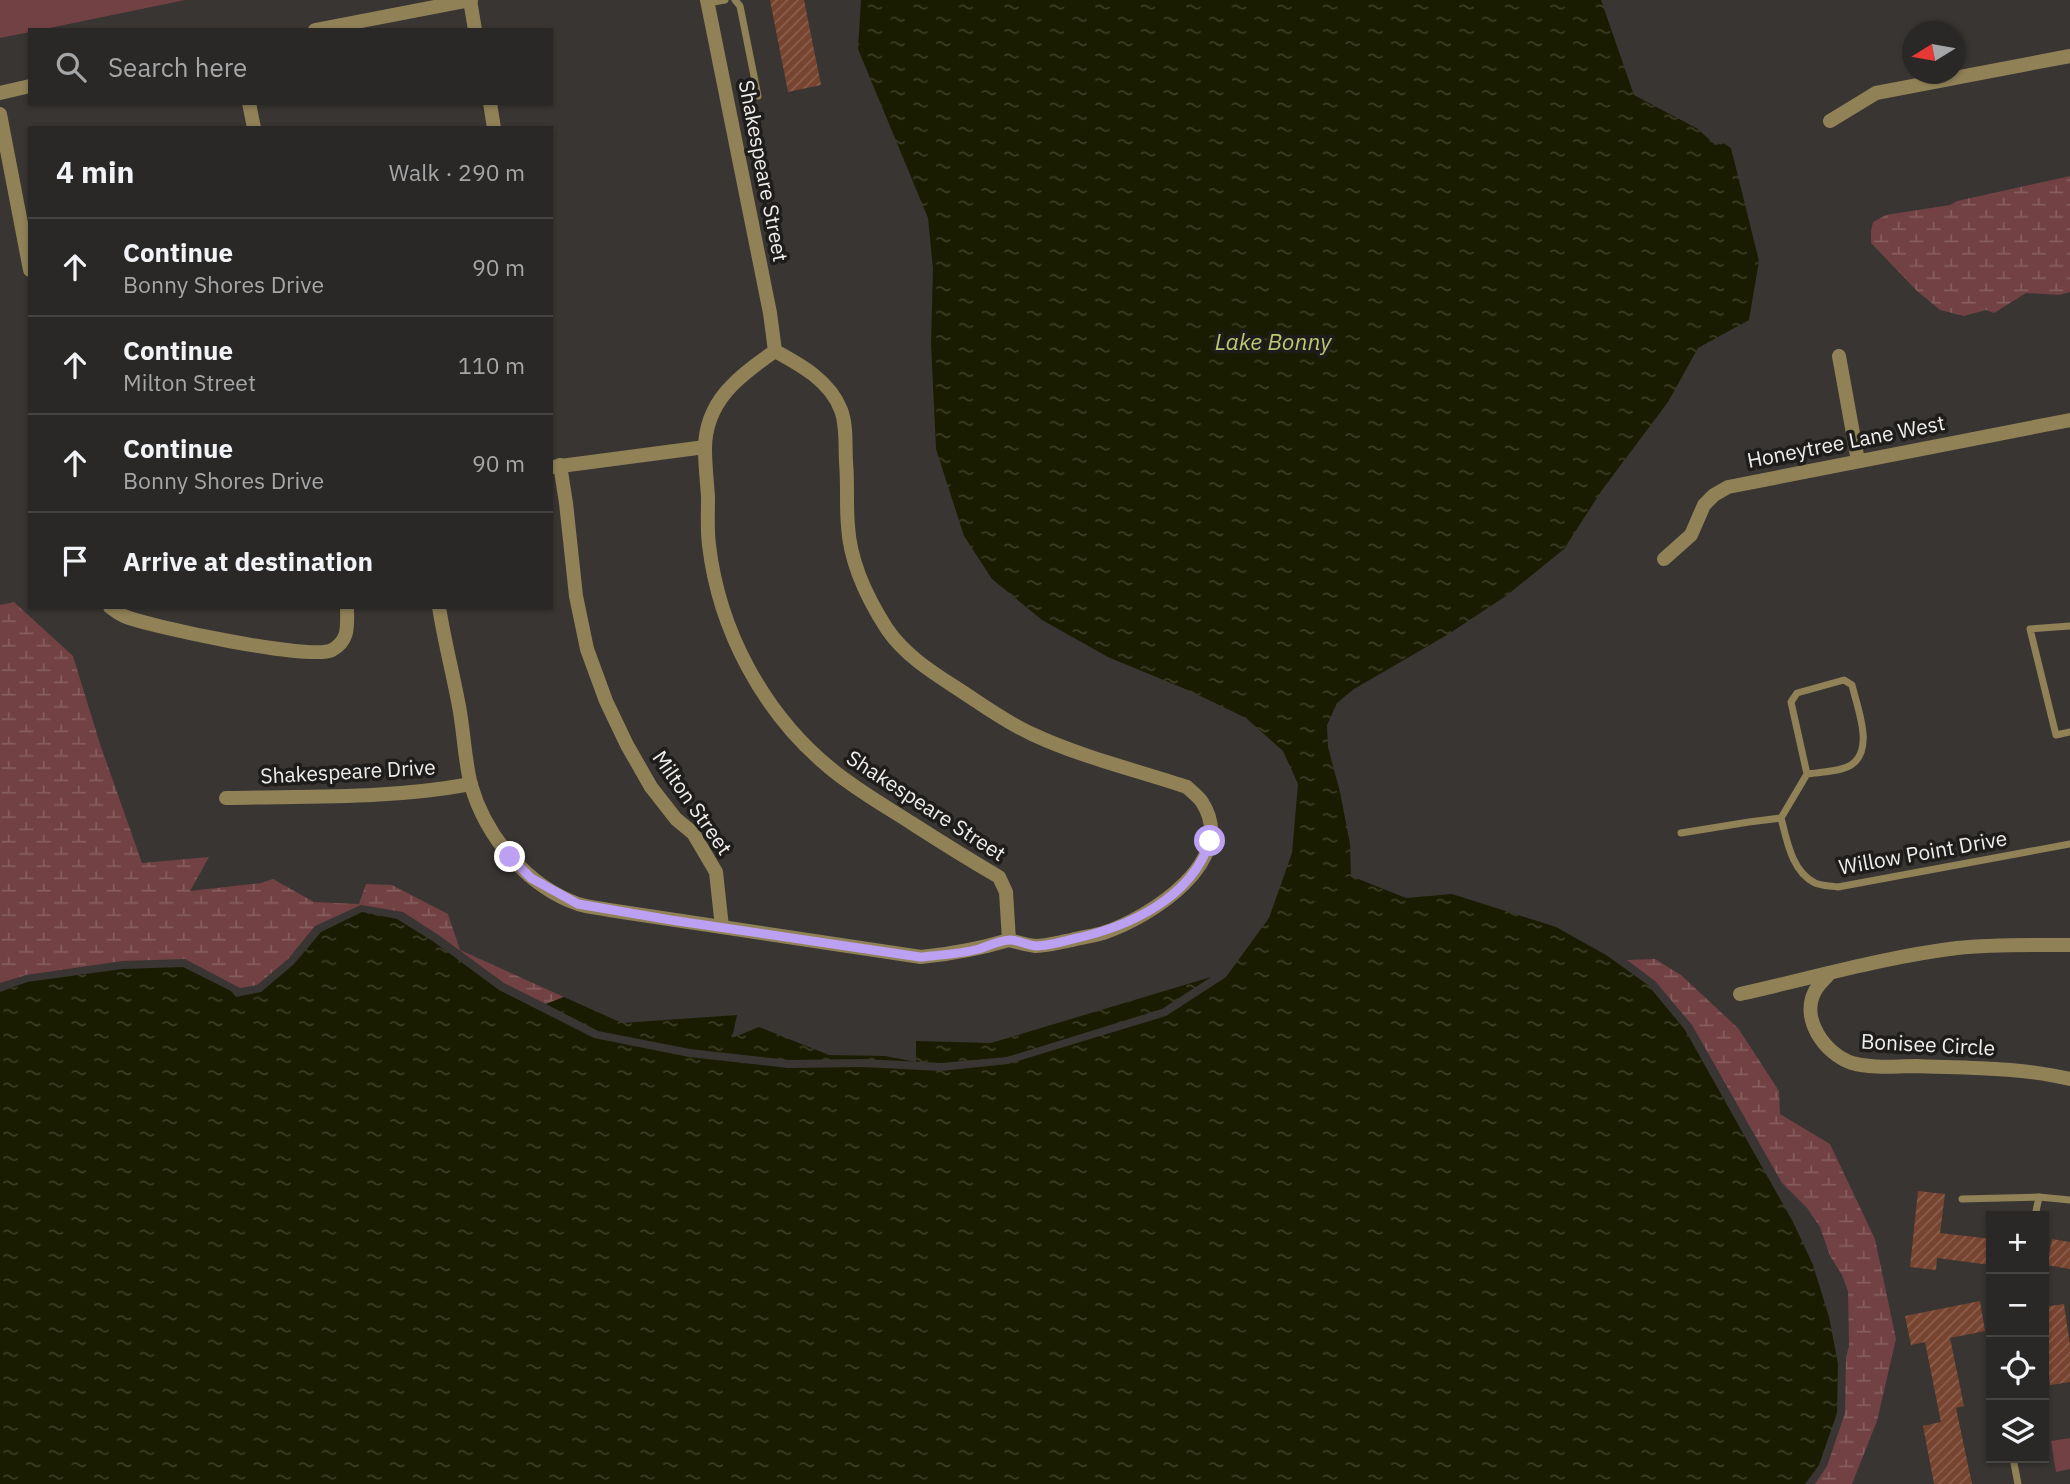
<!DOCTYPE html>
<meta charset="utf-8">
<style>
:root{--surface:#2a2826;--page:#363432;--text:#f1f3f6;--muted:#a5a6a7;--line:#464443}
body{margin:0;font-family:"IBM Plex Sans",sans-serif;background:var(--page);color:var(--text)}
.controls{position:absolute;right:21px;bottom:21px;display:grid;overflow:hidden;border-radius:0px;box-shadow:0 2px 5px #0004}
.controls button{width:63px;height:63px;display:grid;place-items:center;padding:0;border:0;border-bottom:2px solid var(--line);background:var(--surface);color:var(--text);font:35px sans-serif}
.compass{position:absolute;left:1902px;top:21px;width:63px;height:63px;border-radius:50%;background:var(--surface);box-shadow:0 2px 5px #0004;rotate:259deg}
.stop{position:absolute;width:21px;height:21px;margin:-16px;border:5px solid #bca0f2;border-radius:50%;background:#fff}
.stop.end{background:#bca0f2;border-color:#fff;box-shadow:0 2px 7px #0008}
.list{margin:0;padding:0;list-style:none}
h2{display:flex;justify-content:space-between;align-items:center;height:91px;margin:0;padding:0 28px;font-size:30px}
h2 small{font-size:23px;font-weight:400;color:var(--muted)}
.list li{display:grid;grid-template-columns:46px 1fr auto;gap:21px;align-items:center;box-sizing:border-box;height:98px;padding:0 28px;border-top:2px solid var(--line)}
.list b{display:block;font-size:26px;white-space:nowrap}
.list p{margin:0;font-size:23px;white-space:nowrap;color:var(--muted)}
.list em{font-size:23px;font-style:normal;color:var(--muted)}
.icon{flex:none;width:38px;height:38px;fill:none;stroke:currentColor;stroke-width:2;stroke-linecap:round;stroke-linejoin:round}
.map{position:relative;flex:none;width:2070px;height:1484px;overflow:hidden}
.search{position:absolute;background:var(--surface);box-shadow:0 2px 5px #0004;left:28px;top:28px;width:525px;height:77px;display:flex;align-items:center;gap:18px;box-sizing:border-box;padding:0 24px;border-radius:0px;color:var(--muted);font-size:26px}
.panel{position:absolute;background:var(--surface);box-shadow:0 2px 5px #0004;left:28px;top:126px;width:525px;height:483px;border-radius:0px}
.map>svg:first-child{display:block}
.wetland{fill:url(#wetland-marsh)}
.garden{fill:#724143}
.water{fill:url(#water-ripples)}
.building{fill:url(#building-hatch)}
.lines{fill:none;stroke-linecap:round;stroke-linejoin:round}
.service{stroke:#908157;stroke-width:7}
.minor{stroke:#908157;stroke-width:14}
.tertiary{stroke:#908157;stroke-width:14}
.route{stroke:#bca0f2;stroke-width:9}
.labels{text-anchor:middle;stroke-width:7;stroke-linejoin:round;paint-order:stroke}
.street-label{font-size:21px;fill:#f0eeed;stroke:#1e1d1b}
.water-label{font-size:23px;font-style:italic;fill:#bdc674;stroke:#1e1d1b}
</style>
<div class="map">
<svg width="2070" height="1484" viewBox="0 0 2070 1484">
<defs>
<pattern id="wetland-marsh" width="20" height="14" patternUnits="userSpaceOnUse" patternTransform="scale(1.75)"><rect width="20" height="14" fill="#724143"/><path d="M1 5h8M5 5V1M11 12h8M15 12V8" fill="none" stroke="#865d5e"/></pattern>
<pattern id="water-ripples" width="26" height="14" patternUnits="userSpaceOnUse" patternTransform="scale(1.75)"><rect width="26" height="14" fill="#1a1c01"/><path d="M2 4q2-2 4 0t4 0M15 11q2-2 4 0t4 0" fill="none" stroke="#3c3d26"/></pattern>
<pattern id="building-hatch" width="6" height="6" patternUnits="userSpaceOnUse" patternTransform="scale(1.75)"><rect width="6" height="6" fill="#774430"/><path d="M-1 1l2-2M0 6l6-6M5 7l2-2" fill="none" stroke="#8b5f4e"/></pattern>
</defs>
<rect width="100%" height="100%" fill="#383532"/>
<g class="wetland">
<path d="M2070 176V292L2059 295 2026 293 1994 313 1986 310 1964 316 1940 310 1917 291 1871 243V231L1873 222 1886 215 1950 205 1957 201Z"/>
<path d="M14 602 73 656 100 744 142 863 209 857 190 891 261 883 273 879 314 902 359 904 366 884 392 885 448 914 460 950 564 997 546 1004 504 983 440 936 403 912 361 905 315 926 288 959 257 985 240 988 185 959 122 961 26 975 0 983V605Z"/>
<path d="M1655 959 1681 975 1738 1028 1779 1091 1780 1114 1830 1144 1875 1239 1896 1339 1877 1421 1852 1484H1815L1827 1466 1845 1413 1846 1357 1849 1346 1848 1291 1842 1275 1830 1256 1820 1227 1807 1208 1782 1183 1692 1025 1655 981 1627 960Z"/>
</g>
<g class="garden">
<path d="M0 0H185L40 30H30V32L0 38Z"/>
<path d="M2070 1438V1469L2056 1472 2051 1441Z"/>
</g>
<g class="water">
<path d="M861 0H1601L1634 95 1698 129 1715 145 1723 143 1731 148 1759 261 1749 320 1698 348 1668 402 1602 490 1564 549 1506 596 1447 635 1354 689 1337 703 1327 725 1328 747 1340 792 1350 844 1351 876 1406 898 1452 894 1556 927 1606 955 1648 985 1685 1030 1793 1222 1813 1265 1829 1317 1838 1364 1837 1413 1819 1465 1805 1484H0V992L27 982 122 969 183 967 231 991 236 997 261 992 294 964 321 932 362 912 397 919 434 942 499 990 594 1038 689 1057 788 1068 863 1067 941 1071 1008 1064 1166 1016 1226 977 1269 918 1292 853 1298 784 1283 751 1246 718 1190 691 1108 657 1042 620 992 579 964 536 936 449 931 343 933 269 928 218 858 49Z"/>
<path d="M1211 977 1162 1009 1007 1057 941 1063 863 1059 789 1060 690 1049 598 1031 546 1004 564 997 622 1023 737 1015 732 1038 759 1027 829 1055 885 1056 916 1062V1041L991 1043Z"/>
</g>
<g class="building">
<path d="M770 0H804L821 85 788 92Z"/>
<path d="M1918 1191 1945 1194 1940 1233 1991 1239V1265L1937 1258 1936 1270 1910 1267Z"/>
<path d="M2052 1239 2070 1242V1269L2047 1265Z"/>
<path d="M1980 1301 1985 1331 1950 1338 1964 1406 1956 1408 1972 1484H1934L1923 1426 1941 1422 1925 1342 1911 1345 1905 1316Z"/>
<path d="M2064 1304 2070 1345V1382L2050 1385 2044 1340V1307Z"/>
</g>
<g class="lines">
<g class="service">
<path d="M735 0 740 6 758 96"/>
<path d="M708 3 725 0"/>
<path d="M2070 626 2030 629 2056 735 2070 732"/>
<path d="M1781 818C1787 841 1792 872 1815 883 1822 886 1831 886 1838 887L2070 844"/>
<path d="M1681 833 1749 822 1781 818 1807 774C1820 772 1840 772 1851 765 1875 750 1857 707 1852 685L1844 680 1797 693 1791 702 1807 774"/>
<path d="M1962 1199 2039 1197 2070 1200"/>
<path d="M2035 1216 2039 1197"/>
<path d="M2013 1458 2018 1484"/>
</g>
<g class="minor">
<path d="M470 0 475 30"/>
<path d="M707 0 770 313 775 351C801 365 830 381 841 410 847 426 845 446 846 462 848 484 846 505 848 526 850 563 867 598 887 629 904 654 930 671 955 687 980 703 1005 722 1032 734 1081 757 1136 770 1187 787 1192 792 1199 797 1202 802 1240 861 1149 918 1103 933 1093 936 1082 937 1072 940 1060 942 1046 946 1035 946 1026 945 1017 942 1009 940"/>
<path d="M249 103 254 128"/>
<path d="M490 103 494 128"/>
<path d="M0 114 30 270"/>
<path d="M1830 121 1876 93 2070 56"/>
<path d="M775 351C739 376 705 401 705 449 705 465 707 481 708 497 708 513 707 529 709 545 719 630 763 713 830 768 855 789 885 806 913 824 941 842 970 860 999 877L1006 892 1009 940"/>
<path d="M1839 356 1858 461"/>
<path d="M560 465 566 503 576 596 587 649 606 701 627 745 651 787 676 819 693 833 716 872 722 927"/>
<path d="M553 467 705 447"/>
<path d="M1664 559 1691 535 1704 505 1714 495 1728 487 2070 420"/>
<path d="M110 607C114 610 119 614 124 616 151 627 311 661 332 650 350 640 347 625 347 607"/>
<path d="M439 607C444 639 452 670 458 701 464 729 464 758 471 785 486 837 527 886 578 904 588 907 599 908 609 910L921 957C951 954 979 949 1009 940"/>
<path d="M226 798C307 796 391 799 471 784"/>
<path d="M1829 974C1824 980 1818 985 1815 991 1800 1019 1825 1054 1852 1063 1873 1069 1894 1066 1916 1066 1967 1068 2020 1067 2070 1079"/>
<path d="M1740 994C1812 978 1884 957 1957 948 1994 944 2032 945 2070 945"/>
</g>
<g class="tertiary">
<path d="M315 30 471 0"/>
<path d="M0 93 30 86"/>
</g>
</g>
<g class="lines">
<path class="route" d="M510 857 531 878 578 904 671 920 920 957C940 955 960 954 979 949 988 946 1000 940 1010 940 1018 940 1027 945 1036 946 1048 946 1062 942 1073 939 1128 927 1191 899 1210 841"/>
</g>
<g class="labels">
<g class="street-label">
<text transform="translate(763 171) rotate(79)" y="7">Shakespeare Street</text>
<text transform="translate(1846 442) rotate(-11)" y="7">Honeytree Lane West</text>
<text transform="translate(348 772) rotate(-3)" y="7">Shakespeare Drive</text>
<text transform="translate(692 803) rotate(55)" y="7">Milton Street</text>
<text transform="translate(926 806) rotate(33)" y="7">Shakespeare Street</text>
<text transform="translate(1923 853) rotate(-10)" y="7">Willow Point Drive</text>
<text transform="translate(1928 1045) rotate(3)" y="7">Bonisee Circle</text>
</g>
<g class="water-label">
<text x="1273" y="350">Lake Bonny</text>
</g>
</g>
</svg>
<div class="controls">
<button>+</button>
<button>−</button>
<button><svg class="icon" aria-label="locate" viewBox="0 0 24 24"><circle cx="12" cy="12" r="6"/><path d="M12 2v4M12 18v4M2 12h4M18 12h4"/></svg></button>
<button><svg class="icon" aria-label="layers" viewBox="0 0 24 24"><path d="M12 4l9 5-9 5-9-5zM3 14l9 5 9-5"/></svg></button>
</div>
<svg class="compass" viewBox="-18 -18 36 36"><path d="M0-13l5 13h-10z" fill="#e53935"/><path d="M0 13l5-13h-10z" fill="#a5a6a7"/></svg>
<div class="stop" style="left:1210px;top:841px"></div>
<div class="stop end" style="left:510px;top:857px"></div>
<div class="search"><svg class="icon" aria-label="search" viewBox="0 0 24 24"><circle cx="10" cy="10" r="6"/><path d="M15 15l6 6"/></svg>Search here</div>
<section class="panel">
<h2>4 min<small>Walk · 290 m</small></h2>
<ul class="list">
<li><svg class="icon" aria-label="ahead" viewBox="0 0 24 24"><path d="M12 20V5M6 11l6-6 6 6"/></svg><div><b>Continue</b><p>Bonny Shores Drive</p></div><em>90 m</em></li>
<li><svg class="icon" aria-label="ahead" viewBox="0 0 24 24"><path d="M12 20V5M6 11l6-6 6 6"/></svg><div><b>Continue</b><p>Milton Street</p></div><em>110 m</em></li>
<li><svg class="icon" aria-label="ahead" viewBox="0 0 24 24"><path d="M12 20V5M6 11l6-6 6 6"/></svg><div><b>Continue</b><p>Bonny Shores Drive</p></div><em>90 m</em></li>
<li><svg class="icon" aria-label="arrive" viewBox="0 0 24 24"><path d="M6 21V4h12l-3 4 3 4H6"/></svg><div><b>Arrive at destination</b></div></li>
</ul>
</section>
</div>
